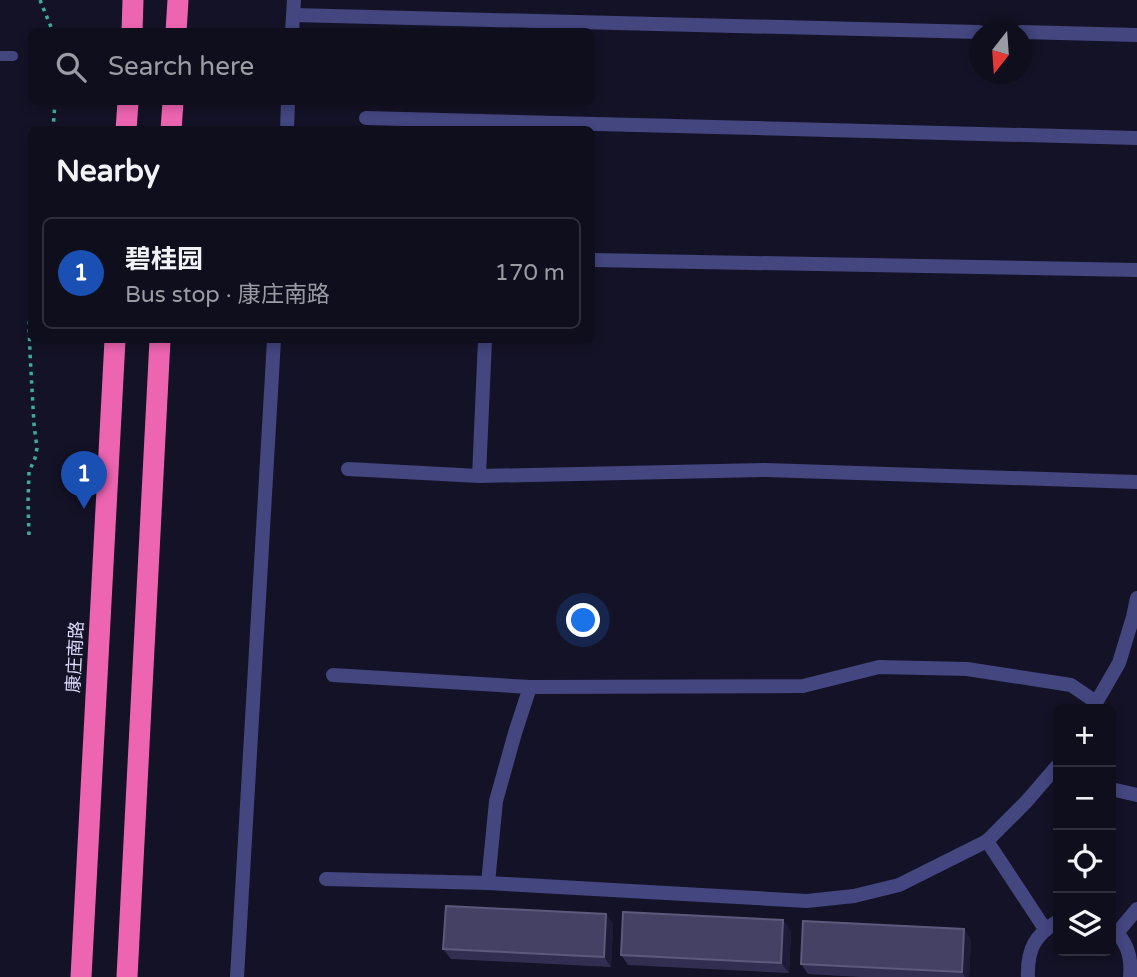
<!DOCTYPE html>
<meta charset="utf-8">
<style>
:root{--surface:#0f0e1c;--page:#1d1c29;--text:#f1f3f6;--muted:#9b9ca3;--line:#2f2e3b;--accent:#1de1e5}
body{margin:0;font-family:"Varela Round","Noto Sans SC",sans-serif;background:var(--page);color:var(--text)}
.controls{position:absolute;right:21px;bottom:21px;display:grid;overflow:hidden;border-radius:10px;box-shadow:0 4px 10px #0003}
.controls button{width:63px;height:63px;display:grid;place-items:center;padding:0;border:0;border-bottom:2px solid var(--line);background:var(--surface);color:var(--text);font:35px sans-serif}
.compass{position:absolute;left:969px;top:21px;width:63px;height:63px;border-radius:50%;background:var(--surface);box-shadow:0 4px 10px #0003;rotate:197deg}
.you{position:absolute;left:584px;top:621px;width:24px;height:24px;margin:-18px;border:5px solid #fff;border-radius:50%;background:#1a73e8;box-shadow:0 0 0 10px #1a73e833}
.badge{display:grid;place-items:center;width:46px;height:46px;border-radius:50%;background:var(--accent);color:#fff;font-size:23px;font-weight:700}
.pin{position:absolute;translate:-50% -58px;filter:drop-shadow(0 2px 4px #0008)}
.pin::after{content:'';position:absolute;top:37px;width:24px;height:21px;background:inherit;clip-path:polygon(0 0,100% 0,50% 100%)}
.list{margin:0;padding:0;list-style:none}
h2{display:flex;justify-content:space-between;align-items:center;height:91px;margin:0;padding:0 28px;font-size:30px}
h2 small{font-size:23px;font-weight:400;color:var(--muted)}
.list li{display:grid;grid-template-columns:46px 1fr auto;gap:21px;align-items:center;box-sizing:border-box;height:112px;margin:0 14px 14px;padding:0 14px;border:2px solid var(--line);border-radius:10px}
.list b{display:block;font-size:26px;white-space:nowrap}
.list p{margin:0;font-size:23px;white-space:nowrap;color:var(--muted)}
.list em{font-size:23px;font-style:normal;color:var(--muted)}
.icon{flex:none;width:38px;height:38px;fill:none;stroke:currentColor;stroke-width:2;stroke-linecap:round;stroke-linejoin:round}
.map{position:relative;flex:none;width:1137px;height:977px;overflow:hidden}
.search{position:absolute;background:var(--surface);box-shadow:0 4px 10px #0003;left:28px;top:28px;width:567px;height:77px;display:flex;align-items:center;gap:18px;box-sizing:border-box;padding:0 24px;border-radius:10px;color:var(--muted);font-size:26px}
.panel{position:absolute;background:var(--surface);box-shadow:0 4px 10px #0003;left:28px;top:126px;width:567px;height:217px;border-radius:10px}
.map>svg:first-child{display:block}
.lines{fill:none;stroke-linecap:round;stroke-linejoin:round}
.path{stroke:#3eac9c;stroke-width:3.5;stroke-dasharray:3.5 5;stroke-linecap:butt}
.lane{stroke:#43467f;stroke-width:10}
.street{stroke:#43467f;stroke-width:14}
.highway{stroke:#ed64b1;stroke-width:21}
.wall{fill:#322e52}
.shaded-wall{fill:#1e1b39}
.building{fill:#444164;stroke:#5c597c;stroke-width:2}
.labels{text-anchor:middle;stroke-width:6;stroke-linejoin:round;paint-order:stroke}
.street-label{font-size:18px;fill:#dcdbfb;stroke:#141226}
</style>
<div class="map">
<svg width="1137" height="977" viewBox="0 0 1137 977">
<rect width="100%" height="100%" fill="#141226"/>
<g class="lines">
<g class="path">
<path d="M40 0 53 32"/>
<path d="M53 130 55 102"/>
<path d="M29 535 28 501 29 472 35 458 37 448 34 425 30 353 29 326 32 286"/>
</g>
<path class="lane" d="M0 56H13"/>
<g class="street">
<path d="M293 15 979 32"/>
<path d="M292 32 294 0"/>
<path d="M1021 32 1137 35"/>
<path d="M366 118 1137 138"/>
<path d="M287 130 288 102"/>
<path d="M592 260 1137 270"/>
<path d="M348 469 479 476 766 470 1137 482"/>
<path d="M479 476 485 340"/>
<path d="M333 675 530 687 803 686 879 667 967 669 1071 685 1096 702"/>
<path d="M1093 708 1119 663 1133 617 1137 598"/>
<path d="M1111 789 1137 795"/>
<path d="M987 841 1045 929"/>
<path d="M326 879 488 883 807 901 854 896 899 885 987 841 1026 802 1058 765"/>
<path d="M488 883 496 801 515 733 530 687"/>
<path d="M1111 928C1127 940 1132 958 1130 977"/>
<path d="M1117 933 1137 909"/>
<path d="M237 977 274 340"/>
<path d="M1028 977C1027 949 1035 935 1058 921"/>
</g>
<g class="highway">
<path d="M132 32 133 0"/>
<path d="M176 32 178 0"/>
<path d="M126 130 128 102"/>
<path d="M171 130 173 102"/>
<path d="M81 977 115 340"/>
<path d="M127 977 160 340"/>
</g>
</g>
<g class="wall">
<path d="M606 914 613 924 611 967 451 959 443 949Z"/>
<path d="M964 929 971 940 969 977H860L808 974 801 964Z"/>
<path d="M791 931 789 973 628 965 621 955Z"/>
</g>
<g class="shaded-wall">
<path d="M606 914 613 924 611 967 604 957Z"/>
<path d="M783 920 791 931 789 973 781 963Z"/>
<path d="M964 929 971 940 969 977H965L962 972Z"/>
</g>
<g class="building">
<path d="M446 906 606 914 604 957 443 949Z"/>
<path d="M623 912 783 920 781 963 621 955Z"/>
<path d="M803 921 964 929 962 972 801 964Z"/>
</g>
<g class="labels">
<g class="street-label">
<text transform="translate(75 657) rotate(-87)" y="6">康庄南路</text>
</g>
</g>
</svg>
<div class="controls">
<button>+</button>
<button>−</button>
<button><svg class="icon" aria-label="locate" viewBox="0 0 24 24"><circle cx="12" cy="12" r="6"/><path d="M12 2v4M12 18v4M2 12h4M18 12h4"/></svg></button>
<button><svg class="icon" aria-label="layers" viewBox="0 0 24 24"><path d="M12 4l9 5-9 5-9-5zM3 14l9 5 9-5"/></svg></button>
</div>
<svg class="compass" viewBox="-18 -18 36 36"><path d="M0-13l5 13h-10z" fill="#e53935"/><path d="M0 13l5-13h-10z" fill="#9b9ca3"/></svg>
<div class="you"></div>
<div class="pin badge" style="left:84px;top:509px;background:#1a4fb4">1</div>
<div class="search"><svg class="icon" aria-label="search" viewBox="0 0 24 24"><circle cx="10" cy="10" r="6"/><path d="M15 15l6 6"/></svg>Search here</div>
<section class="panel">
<h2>Nearby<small></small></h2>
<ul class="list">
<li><span class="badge" style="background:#1a4fb4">1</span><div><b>碧桂园</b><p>Bus stop · 康庄南路</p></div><em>170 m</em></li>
</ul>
</section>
</div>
